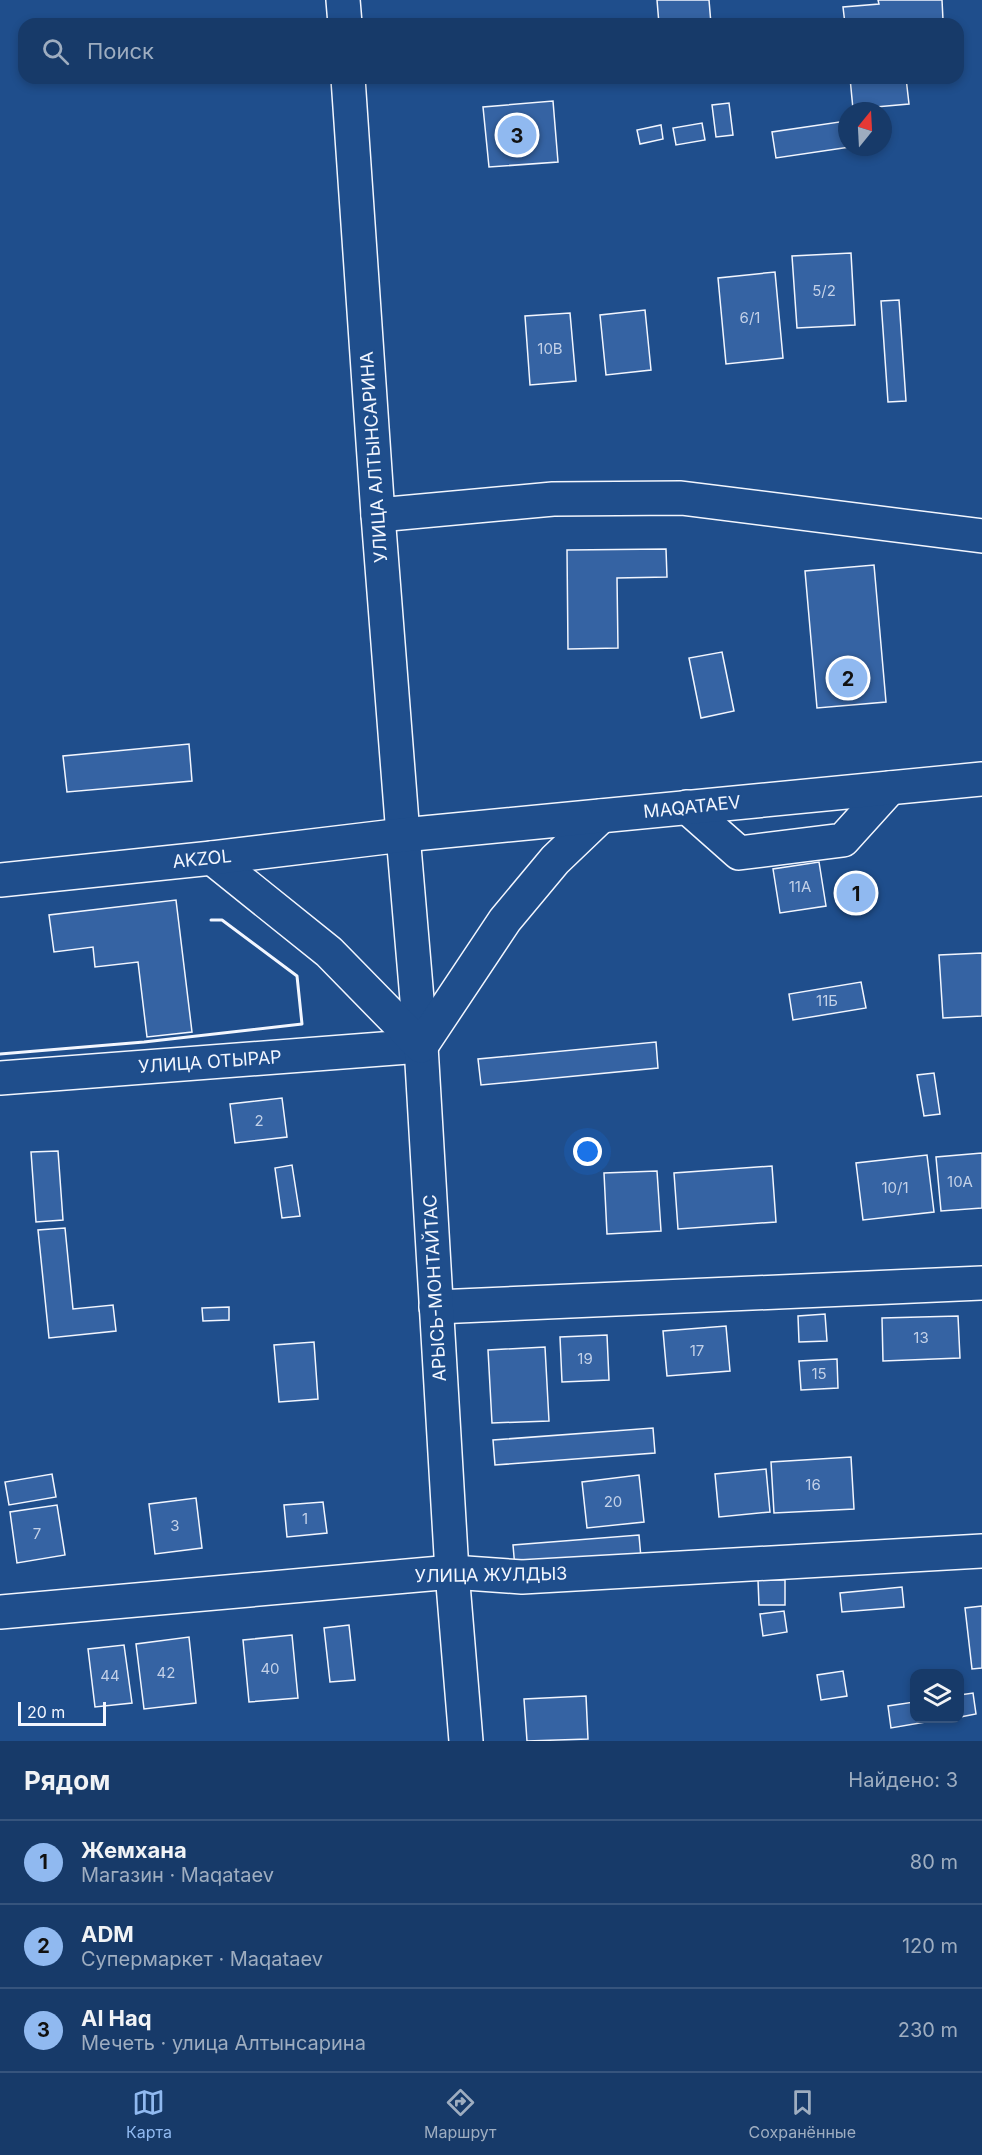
<!DOCTYPE html>
<html lang="ru">
<meta charset="utf-8">
<style>
:root{--surface:#173a69;--page:#20416f;--text:#f1f3f6;--muted:#9eadc0;--line:#36547d;--accent:#90b9f0}
body{margin:0;font-family:Inter,sans-serif;background:var(--page);color:var(--text)}
.controls{position:absolute;right:18px;bottom:18px;display:grid;overflow:hidden;border-radius:12px;box-shadow:0 3px 9px #0003}
.controls button{width:54px;height:54px;display:grid;place-items:center;padding:0;border:0;border-bottom:2px solid var(--line);background:var(--surface);color:var(--text);font:30px sans-serif}
.compass{position:absolute;left:838px;top:102px;width:54px;height:54px;border-radius:50%;background:var(--surface);box-shadow:0 3px 9px #0003;rotate:18deg}
.scale{position:absolute;left:18px;bottom:15px;width:88px;box-sizing:border-box;padding-left:6px;border:3px solid #f2f6ff;border-top:0;font-size:16px;line-height:21px;white-space:nowrap;color:#f2f6ff;-webkit-text-stroke:4px #1f4e8c;paint-order:stroke}
.you{position:absolute;left:588px;top:1152px;width:21px;height:21px;margin:-15px;border:4px solid #fff;border-radius:50%;background:#1a73e8;box-shadow:0 0 0 9px #1a73e833}
.badge{display:grid;place-items:center;width:39px;height:39px;border-radius:50%;background:var(--accent);color:#111;font-size:20px;font-weight:700}
.pin{position:absolute;translate:-50% -50%;border:3px solid #fff;box-shadow:0 2px 6px #0006}
.list{margin:0;padding:0;list-style:none}
h2{display:flex;justify-content:space-between;align-items:center;height:78px;margin:0;padding:0 24px;font-size:26px}
h2 small{font-size:20px;font-weight:400;color:var(--muted)}
.list li{display:grid;grid-template-columns:39px 1fr auto;gap:18px;align-items:center;box-sizing:border-box;height:84px;padding:0 24px;border-top:2px solid var(--line)}
.list b{display:block;font-size:22px;white-space:nowrap}
.list p{margin:0;font-size:20px;white-space:nowrap;color:var(--muted)}
.list em{font-size:20px;font-style:normal;color:var(--muted)}
.icon{flex:none;width:33px;height:33px;fill:none;stroke:currentColor;stroke-width:2;stroke-linecap:round;stroke-linejoin:round}
.map{position:relative;flex:none;width:982px;height:1741px;overflow:hidden}
.search{position:absolute;background:var(--surface);box-shadow:0 3px 9px #0003;left:18px;right:18px;top:18px;height:66px;display:flex;align-items:center;gap:15px;box-sizing:border-box;padding:0 21px;border-radius:18px;color:var(--muted);font-size:22px}
.sheet{height:330px;background:var(--surface)}
nav{display:flex;justify-content:space-around;align-items:center;box-sizing:border-box;height:84px;border-top:2px solid var(--line);background:var(--surface);font-size:16px;color:var(--muted)}
nav a{display:grid;justify-items:center;gap:3px}
nav .on{color:var(--accent)}
.map>svg:first-child{display:block}
.building{fill:#3563a3;stroke:#f2f6ff;stroke-width:1.5}
.lines{fill:none;stroke-linecap:round;stroke-linejoin:round}
.minor-casing{stroke:#f2f6ff;stroke-width:36}
.major-casing{stroke:#f2f6ff;stroke-width:36}
.minor{stroke:#1f4e8c;stroke-width:33}
.major{stroke:#1f4e8c;stroke-width:33}
.wall{stroke:#f2f6ff;stroke-width:3}
.labels{text-anchor:middle;stroke-width:4.5;stroke-linejoin:round;paint-order:stroke}
.number-label{font-size:15px;fill:#c3d1e8}
.street-label{font-size:18px;fill:#f2f6ff;stroke:#1f4e8c}
</style>
<div class="map">
<svg width="982" height="1741" viewBox="0 0 982 1741">
<rect width="100%" height="100%" fill="#1f4e8c"/>
<g class="building">
<path d="M657 0H709L711 24H659Z"/>
<path d="M878 0H942L943 20 893 24H845L843 7 879 4Z"/>
<path d="M850 78H906L909 104 853 109Z"/>
<path d="M553 101 558 162 489 167 483 107Z"/>
<path d="M729 103 733 135 716 137 712 105Z"/>
<path d="M846 121 847 147H850L776 158 772 132Z"/>
<path d="M702 123 705 140 676 145 673 128Z"/>
<path d="M661 125 663 139 640 144 637 130Z"/>
<path d="M851 253 855 325 797 328 792 256Z"/>
<path d="M775 272 783 358 726 364 718 278Z"/>
<path d="M899 300 906 401 888 402 881 301Z"/>
<path d="M645 310 651 370 606 375 600 315Z"/>
<path d="M570 313 576 381 530 385 525 316Z"/>
<path d="M666 549 667 577 617 578 618 648 568 649 567 550Z"/>
<path d="M874 565 886 702 817 708 805 571Z"/>
<path d="M722 652 734 711 701 718 689 658Z"/>
<path d="M189 744 192 781 67 792 63 756Z"/>
<path d="M819 862 826 906 780 913 773 869Z"/>
<path d="M176 900 192 1032 147 1037 138 962 95 967 93 947 54 952 49 915Z"/>
<path d="M982 953V1016L943 1018 939 955Z"/>
<path d="M861 982 866 1008 793 1020 789 994Z"/>
<path d="M656 1042 658 1068 481 1085 478 1059Z"/>
<path d="M934 1073 940 1114 924 1116 917 1075Z"/>
<path d="M282 1098 287 1137 235 1143 230 1104Z"/>
<path d="M58 1151 63 1220 36 1222 31 1152Z"/>
<path d="M982 1153V1208L941 1211 936 1157Z"/>
<path d="M927 1155 934 1212 863 1220 856 1163Z"/>
<path d="M292 1165 300 1216 282 1218 275 1168Z"/>
<path d="M772 1166 776 1222 678 1229 674 1173Z"/>
<path d="M657 1171 661 1231 607 1234 604 1173Z"/>
<path d="M65 1228 73 1309 113 1305 116 1331 49 1338 38 1230Z"/>
<path d="M229 1307V1320L203 1321 202 1308Z"/>
<path d="M825 1314 827 1341 799 1342 798 1316Z"/>
<path d="M958 1316 960 1358 883 1361 882 1318Z"/>
<path d="M726 1326 730 1371 667 1376 663 1331Z"/>
<path d="M607 1335 609 1380 562 1382 560 1337Z"/>
<path d="M314 1342 318 1399 279 1402 274 1345Z"/>
<path d="M545 1347 549 1421 492 1423 488 1350Z"/>
<path d="M837 1359 838 1388 801 1390 799 1361Z"/>
<path d="M653 1428 655 1453 495 1465 493 1440Z"/>
<path d="M851 1457 854 1509 774 1513 771 1462Z"/>
<path d="M766 1469 770 1512 719 1517 715 1474Z"/>
<path d="M52 1474 56 1497 9 1505 5 1482Z"/>
<path d="M639 1475 644 1522 587 1528 582 1482Z"/>
<path d="M196 1498 202 1548 155 1554 149 1504Z"/>
<path d="M323 1502 327 1533 287 1537 284 1505Z"/>
<path d="M57 1505 65 1555 17 1563 10 1512Z"/>
<path d="M639 1535 641 1558 515 1568 513 1545Z"/>
<path d="M758 1580H785V1605H759Z"/>
<path d="M902 1587 904 1607 842 1612 840 1593Z"/>
<path d="M982 1606V1668L972 1669 965 1608Z"/>
<path d="M784 1611 787 1632 763 1636 760 1614Z"/>
<path d="M349 1625 355 1680 330 1682 324 1628Z"/>
<path d="M292 1635 298 1698 249 1702 243 1640Z"/>
<path d="M189 1637 196 1703 144 1709 136 1644Z"/>
<path d="M124 1645 132 1703 95 1707 88 1649Z"/>
<path d="M843 1671 847 1696 821 1700 817 1675Z"/>
<path d="M973 1693 976 1714 960 1717V1695Z"/>
<path d="M586 1696 588 1739 527 1741 524 1699Z"/>
<path d="M914 1702V1718H949L891 1728 888 1706Z"/>
</g>
<g class="lines">
<g class="minor-casing">
<g id="minor">
<path d="M343 0 345 24"/>
<path d="M348 78 378 515 403 835"/>
<path d="M378 515 553 499 681 498 982 536"/>
<path d="M687 807 739 853 843 840 890 788"/>
<path d="M0 1078 421 1046"/>
<path d="M436 1307 982 1283"/>
<path d="M0 1612 452 1572 522 1577 982 1551"/>
</g>
</g>
<g class="major-casing">
<g id="major">
<path d="M403 835 421 1046 452 1572 466 1741"/>
<path d="M212 858 329 952 421 1046 505 920 555 860 601 816"/>
<path d="M0 880 212 858 403 835 982 779"/>
</g>
</g>
<use href="#minor" class="minor"/>
<use href="#major" class="major"/>
<path class="wall" d="M0 1054 144 1042 302 1024 297 976 222 920H211"/>
</g>
<g class="labels">
<g class="number-label">
<text x="824" y="296">5/2</text>
<text x="750" y="323">6/1</text>
<text x="550" y="354">10В</text>
<text x="800" y="892">11А</text>
<text x="827" y="1006">11Б</text>
<text x="259" y="1126">2</text>
<text x="960" y="1187">10А</text>
<text x="895" y="1193">10/1</text>
<text x="921" y="1343">13</text>
<text x="697" y="1356">17</text>
<text x="585" y="1364">19</text>
<text x="819" y="1379">15</text>
<text x="813" y="1490">16</text>
<text x="613" y="1507">20</text>
<text x="305" y="1524">1</text>
<text x="175" y="1531">3</text>
<text x="37" y="1539">7</text>
<text x="270" y="1674">40</text>
<text x="166" y="1678">42</text>
<text x="110" y="1681">44</text>
</g>
<g class="street-label">
<text transform="translate(374 457) rotate(-94)" y="6">УЛИЦА АЛТЫНСАРИНА</text>
<text transform="translate(692 807) rotate(-6)" y="6">MAQATAEV</text>
<text transform="translate(202 859) rotate(-6)" y="6">AKZOL</text>
<text transform="translate(210 1062) rotate(-4)" y="6">УЛИЦА ОТЫРАР</text>
<text transform="translate(435 1288) rotate(-93)" y="6">АРЫСЬ-МОНТАЙТАС</text>
<text transform="translate(491 1575) rotate(-1)" y="6">УЛИЦА ЖУЛДЫЗ</text>
</g>
</g>
</svg>
<div class="controls">
<button><svg class="icon" aria-label="layers" viewBox="0 0 24 24"><path d="M12 4l9 5-9 5-9-5zM3 14l9 5 9-5"/></svg></button>
</div>
<svg class="compass" viewBox="-18 -18 36 36"><path d="M0-13l5 13h-10z" fill="#e53935"/><path d="M0 13l5-13h-10z" fill="#9eadc0"/></svg>
<div class="scale">20 m</div>
<div class="you"></div>
<div class="pin badge" style="left:856px;top:893px">1</div>
<div class="pin badge" style="left:848px;top:678px">2</div>
<div class="pin badge" style="left:517px;top:135px">3</div>
<div class="search"><svg class="icon" aria-label="search" viewBox="0 0 24 24"><circle cx="10" cy="10" r="6"/><path d="M15 15l6 6"/></svg>Поиск</div>
</div>
<section class="sheet">
<h2>Рядом<small>Найдено: 3</small></h2>
<ul class="list">
<li><span class="badge">1</span><div><b>Жемхана</b><p>Магазин · Maqataev</p></div><em>80 m</em></li>
<li><span class="badge">2</span><div><b>ADM</b><p>Супермаркет · Maqataev</p></div><em>120 m</em></li>
<li><span class="badge">3</span><div><b>Al Haq</b><p>Мечеть · улица Алтынсарина</p></div><em>230 m</em></li>
</ul>
</section>
<nav>
<a class="on"><svg class="icon" aria-label="map" viewBox="0 0 24 24"><path d="M3 6l6-2 6 2 6-2v14l-6 2-6-2-6 2zM9 4v14M15 6v14"/></svg>Карта</a>
<a><svg class="icon" aria-label="directions" viewBox="0 0 24 24"><path d="M12 3l9 9-9 9-9-9zM9 14v-3h6M13 9l2 2-2 2"/></svg>Маршрут</a>
<a><svg class="icon" aria-label="saved" viewBox="0 0 24 24"><path d="M7 4h10v16l-5-4-5 4z"/></svg>Сохранённые</a>
</nav>
